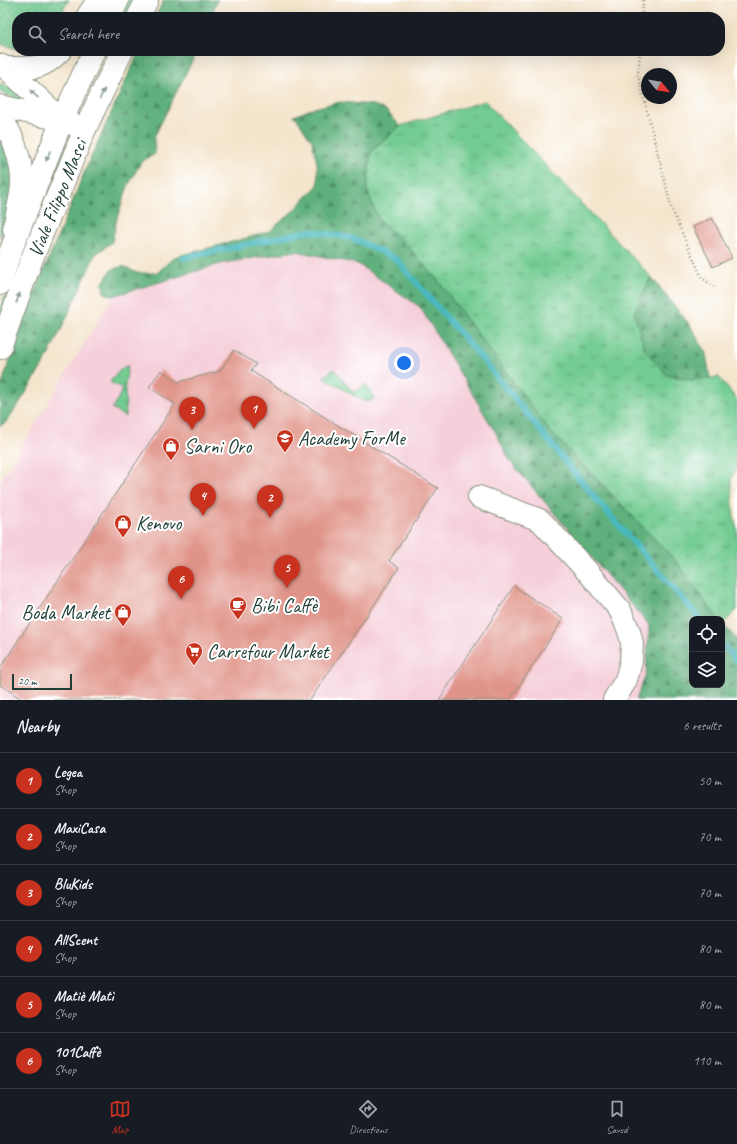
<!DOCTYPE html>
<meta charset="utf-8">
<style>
:root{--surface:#171b24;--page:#20242c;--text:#f1f3f6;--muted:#9ea1a6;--line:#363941;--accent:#c8321e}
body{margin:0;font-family:Caveat,sans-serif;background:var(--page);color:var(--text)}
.controls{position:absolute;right:12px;bottom:12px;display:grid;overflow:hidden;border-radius:8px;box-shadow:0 4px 16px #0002}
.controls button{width:36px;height:36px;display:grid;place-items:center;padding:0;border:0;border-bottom:1px solid var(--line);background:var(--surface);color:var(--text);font:20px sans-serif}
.compass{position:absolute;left:641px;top:68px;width:36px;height:36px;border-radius:50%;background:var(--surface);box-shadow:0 4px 16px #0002;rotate:120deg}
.scale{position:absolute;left:12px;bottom:10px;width:60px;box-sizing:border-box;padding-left:4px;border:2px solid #1f3d34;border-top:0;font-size:11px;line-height:14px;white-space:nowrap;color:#1f3d34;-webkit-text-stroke:3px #fff;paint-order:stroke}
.you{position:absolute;left:404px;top:363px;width:14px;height:14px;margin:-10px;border:3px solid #fff;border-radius:50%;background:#1a73e8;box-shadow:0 0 0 6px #1a73e833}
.badge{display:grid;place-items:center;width:26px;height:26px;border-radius:50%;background:var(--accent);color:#fff;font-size:13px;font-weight:700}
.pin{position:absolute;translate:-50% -33px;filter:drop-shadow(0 1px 2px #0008)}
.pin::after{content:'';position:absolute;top:21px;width:14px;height:12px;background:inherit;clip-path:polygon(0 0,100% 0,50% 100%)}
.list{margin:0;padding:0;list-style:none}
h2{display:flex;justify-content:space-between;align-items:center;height:52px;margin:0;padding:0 16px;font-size:17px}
h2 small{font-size:13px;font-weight:400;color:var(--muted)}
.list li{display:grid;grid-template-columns:26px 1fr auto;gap:12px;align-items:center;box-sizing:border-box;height:56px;padding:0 16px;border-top:1px solid var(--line)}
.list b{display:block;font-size:15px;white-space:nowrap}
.list p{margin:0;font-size:13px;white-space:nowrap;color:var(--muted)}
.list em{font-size:13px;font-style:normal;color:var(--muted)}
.icon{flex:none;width:22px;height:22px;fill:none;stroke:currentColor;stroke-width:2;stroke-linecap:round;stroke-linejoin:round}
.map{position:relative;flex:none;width:737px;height:700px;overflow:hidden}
.search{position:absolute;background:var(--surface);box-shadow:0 4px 16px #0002;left:12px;right:12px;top:12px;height:44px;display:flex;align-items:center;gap:10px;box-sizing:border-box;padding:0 14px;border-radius:16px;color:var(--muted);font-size:15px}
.sheet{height:388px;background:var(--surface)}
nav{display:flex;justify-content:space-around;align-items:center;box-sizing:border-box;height:56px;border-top:1px solid var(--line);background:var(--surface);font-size:11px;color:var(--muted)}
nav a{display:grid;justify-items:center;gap:2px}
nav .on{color:var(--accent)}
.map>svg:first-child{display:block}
.built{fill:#f5cfda}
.grass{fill:url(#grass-tufts);stroke:#498463}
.forest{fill:url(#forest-firs);stroke:#3e7658}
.park{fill:url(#park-dots);stroke:#498463}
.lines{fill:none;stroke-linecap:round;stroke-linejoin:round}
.stream{stroke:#48b8be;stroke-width:6}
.building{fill:#e09489}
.street-casing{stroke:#8a9180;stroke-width:24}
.primary-casing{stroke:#8a9180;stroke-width:24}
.path{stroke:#8a9180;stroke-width:2.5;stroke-dasharray:1 3;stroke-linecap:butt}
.street{stroke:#fff;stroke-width:22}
.primary{stroke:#fff;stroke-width:22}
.oneway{fill:#8f9e9a}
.labels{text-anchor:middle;stroke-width:4;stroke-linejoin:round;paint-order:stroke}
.street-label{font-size:20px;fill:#1f3d34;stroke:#fff}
.poi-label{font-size:20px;fill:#1f3d34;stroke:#fff;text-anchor:start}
</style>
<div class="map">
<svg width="737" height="700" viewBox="0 0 737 700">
<defs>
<pattern id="grass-tufts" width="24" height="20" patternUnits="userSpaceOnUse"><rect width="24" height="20" fill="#73cc92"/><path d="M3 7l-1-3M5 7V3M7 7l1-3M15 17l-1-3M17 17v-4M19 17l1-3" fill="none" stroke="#5ea778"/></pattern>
<pattern id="forest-firs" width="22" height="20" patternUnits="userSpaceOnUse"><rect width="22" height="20" fill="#5eb07c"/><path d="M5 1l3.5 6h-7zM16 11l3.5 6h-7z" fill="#4d9066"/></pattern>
<pattern id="park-dots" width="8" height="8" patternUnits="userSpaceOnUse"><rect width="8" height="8" fill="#73cc92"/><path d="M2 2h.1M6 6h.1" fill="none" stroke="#5ea778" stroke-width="1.8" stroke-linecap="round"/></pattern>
</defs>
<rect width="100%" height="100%" fill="#fff"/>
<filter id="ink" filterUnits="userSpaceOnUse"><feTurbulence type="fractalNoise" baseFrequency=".025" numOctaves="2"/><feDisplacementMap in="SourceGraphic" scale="8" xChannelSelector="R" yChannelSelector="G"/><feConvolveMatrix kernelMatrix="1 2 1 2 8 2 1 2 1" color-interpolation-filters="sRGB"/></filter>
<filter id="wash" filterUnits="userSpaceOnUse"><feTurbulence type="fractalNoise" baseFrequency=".012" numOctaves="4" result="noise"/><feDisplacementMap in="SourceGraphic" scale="16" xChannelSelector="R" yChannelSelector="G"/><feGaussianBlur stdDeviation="0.9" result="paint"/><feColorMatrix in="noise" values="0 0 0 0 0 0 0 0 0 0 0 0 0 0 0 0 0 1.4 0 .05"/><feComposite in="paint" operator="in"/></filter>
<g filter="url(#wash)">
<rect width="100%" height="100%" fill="#f4e5cc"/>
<path class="built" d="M296 251 358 264 420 307 496 433 510 461 649 625 646 674 636 700H0V482L113 296 224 263Z"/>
<g class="grass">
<path d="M126 0H134L126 17H118Z"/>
<path d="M0 83 13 89 28 101 19 100 0 91Z"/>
<path d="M485 101 651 277 634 313 691 380 719 377 737 400V468L731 479 734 518 737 528V610L722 625V619H718L675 560 549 430 436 278 404 242 379 221 367 190 371 152 400 126Z"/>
<path d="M65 143 68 145 0 331V309L16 261Z"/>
<path d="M126 366H128L125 385 126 417 112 409 123 389 110 382 120 370Z"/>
<path d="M334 369 354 393 366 384 370 390 374 399 369 402 361 400 323 377Z"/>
</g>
<g class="forest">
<path d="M164 0H218L210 17H155Z"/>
<path d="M139 51H197L154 137 155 154 141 162 128 186 117 218 112 242 95 255 60 332 45 362 17 407 6 422 0 426V389L27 311 86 168Z"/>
<path d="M340 102 374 105 387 111 400 126 371 152 367 190 379 221 404 242 436 278 549 430 675 560 718 619H692V685H722V624L737 639V700H636L646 674 649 625 510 461 496 433 420 307 358 264 296 251 224 263 113 296 104 293 103 283 111 270 123 266 137 273H157L174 257 247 238 270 231 293 211 318 185 317 163 312 141 296 117 294 116 314 108Z"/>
<path d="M0 138 15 163 17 189 0 238Z"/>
<path d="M651 277 690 325 706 353 710 378 691 380 667 375 645 350 634 313Z"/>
</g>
<path class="park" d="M0 0H69L59 17H17V49L3 45 0 42Z"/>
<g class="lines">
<g class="stream">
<path d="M183 258 309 231 352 238 396 259 484 361 595 498 700 619"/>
<path d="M722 644 737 661"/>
</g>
</g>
<g id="blocks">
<g class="building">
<path d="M712 218 732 258 713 267 693 227Z"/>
<path d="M234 350 256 364 251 371 438 488 389 561 399 568 310 700H23L0 685V668L175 404 149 387 161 370 178 382 220 371Z"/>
<path d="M514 586 563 619 510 700H439Z"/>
</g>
</g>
</g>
<g filter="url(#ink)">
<use href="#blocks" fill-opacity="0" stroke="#8a9180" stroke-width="1"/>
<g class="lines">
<g class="street-casing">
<g id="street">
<path d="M87 17 98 0"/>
<path d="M0 65 6 68 61 119"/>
<path d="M6 68C32 68 41 71 60 51"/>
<path d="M0 106 62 120 85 129"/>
<path d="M0 118C13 132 22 163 22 182 22 196 16 215 14 229"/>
<path d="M479 497 540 520 588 572 620 610 629 631 632 643 631 661 626 680 614 700"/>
</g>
</g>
<g class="primary-casing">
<g id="primary">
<path d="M110 17 118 0"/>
<path d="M138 17 147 0"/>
<path d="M0 284 9 255 62 120 94 51"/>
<path d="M0 348 31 261 85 129 122 51"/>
</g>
</g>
<g class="path">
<path d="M642 17 643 0"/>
<path d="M640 51 638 75 672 210 702 278 714 287"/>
</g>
<use href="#street" class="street"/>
<use href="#primary" class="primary"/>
</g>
<defs><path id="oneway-solid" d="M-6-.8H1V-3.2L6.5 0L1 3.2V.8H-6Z"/></defs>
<g class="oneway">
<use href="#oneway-solid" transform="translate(34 94) rotate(-137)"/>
<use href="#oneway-solid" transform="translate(102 94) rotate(-65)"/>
<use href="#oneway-solid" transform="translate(48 156) rotate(111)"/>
<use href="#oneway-solid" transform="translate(18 298) rotate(-70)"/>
</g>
</g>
<defs>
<g id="university-pin" transform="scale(0.9)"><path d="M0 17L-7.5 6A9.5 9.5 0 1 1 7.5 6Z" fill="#c8321e" stroke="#fff"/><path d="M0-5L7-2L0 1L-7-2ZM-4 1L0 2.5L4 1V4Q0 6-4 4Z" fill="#fff"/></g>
<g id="shop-pin" transform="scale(0.9)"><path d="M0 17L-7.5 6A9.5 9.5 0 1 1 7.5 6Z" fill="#c8321e" stroke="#fff"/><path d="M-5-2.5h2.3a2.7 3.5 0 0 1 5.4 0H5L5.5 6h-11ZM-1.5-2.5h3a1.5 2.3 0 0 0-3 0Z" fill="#fff"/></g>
<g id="cafe-pin" transform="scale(0.9)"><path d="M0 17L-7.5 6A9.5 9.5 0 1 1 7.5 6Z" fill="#c8321e" stroke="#fff"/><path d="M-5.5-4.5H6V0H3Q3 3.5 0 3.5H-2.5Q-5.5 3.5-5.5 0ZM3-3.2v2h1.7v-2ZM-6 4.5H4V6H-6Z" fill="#fff"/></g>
<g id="supermarket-pin" transform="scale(0.9)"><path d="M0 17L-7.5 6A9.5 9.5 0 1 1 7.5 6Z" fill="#c8321e" stroke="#fff"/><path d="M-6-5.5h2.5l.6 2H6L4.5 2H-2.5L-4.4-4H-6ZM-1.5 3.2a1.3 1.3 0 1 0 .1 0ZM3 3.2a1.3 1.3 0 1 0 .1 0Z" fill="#fff"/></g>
</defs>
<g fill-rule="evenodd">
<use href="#university-pin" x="285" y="438"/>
<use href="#shop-pin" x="171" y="446"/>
<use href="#shop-pin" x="123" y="523"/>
<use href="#cafe-pin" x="238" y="605"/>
<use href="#shop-pin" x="123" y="612"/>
<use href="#supermarket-pin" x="194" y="651"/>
</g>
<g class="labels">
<g class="street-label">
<text transform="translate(57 198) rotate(-68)" y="7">Viale Filippo Masci</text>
</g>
<g class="poi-label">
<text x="298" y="445">Academy ForMe</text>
<text x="184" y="453">Sarni Oro</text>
<text x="136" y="530">Kenovo</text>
<text x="251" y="612">Bibi Caffè</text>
<text x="110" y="619" text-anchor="end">Boda Market</text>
<text x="207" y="658">Carrefour Market</text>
</g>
</g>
</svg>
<div class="controls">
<button><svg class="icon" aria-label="locate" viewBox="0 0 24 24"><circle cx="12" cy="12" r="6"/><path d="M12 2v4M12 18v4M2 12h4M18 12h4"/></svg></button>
<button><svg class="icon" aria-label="layers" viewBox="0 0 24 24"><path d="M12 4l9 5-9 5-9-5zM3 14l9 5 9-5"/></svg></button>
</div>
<svg class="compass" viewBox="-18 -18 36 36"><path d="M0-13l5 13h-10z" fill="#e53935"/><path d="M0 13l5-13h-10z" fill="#9ea1a6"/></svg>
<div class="scale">20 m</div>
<div class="you"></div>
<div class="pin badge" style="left:254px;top:429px">1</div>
<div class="pin badge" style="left:270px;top:518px">2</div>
<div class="pin badge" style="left:192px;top:430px">3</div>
<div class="pin badge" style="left:203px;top:516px">4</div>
<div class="pin badge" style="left:287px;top:588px">5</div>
<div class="pin badge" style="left:181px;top:599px">6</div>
<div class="search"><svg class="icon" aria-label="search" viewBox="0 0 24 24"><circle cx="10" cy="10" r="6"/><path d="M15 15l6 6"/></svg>Search here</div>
</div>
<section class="sheet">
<h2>Nearby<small>6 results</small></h2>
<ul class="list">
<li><span class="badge">1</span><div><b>Legea</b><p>Shop</p></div><em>50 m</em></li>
<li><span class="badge">2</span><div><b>MaxiCasa</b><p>Shop</p></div><em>70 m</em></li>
<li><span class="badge">3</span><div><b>BluKids</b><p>Shop</p></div><em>70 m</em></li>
<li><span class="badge">4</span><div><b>AllScent</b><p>Shop</p></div><em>80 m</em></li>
<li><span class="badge">5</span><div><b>Matiè Matì</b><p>Shop</p></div><em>80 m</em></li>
<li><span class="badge">6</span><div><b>101Caffè</b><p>Shop</p></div><em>110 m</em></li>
</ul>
</section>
<nav>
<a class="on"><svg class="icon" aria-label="map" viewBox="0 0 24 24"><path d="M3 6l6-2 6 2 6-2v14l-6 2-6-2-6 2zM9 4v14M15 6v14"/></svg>Map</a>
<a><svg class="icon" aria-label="directions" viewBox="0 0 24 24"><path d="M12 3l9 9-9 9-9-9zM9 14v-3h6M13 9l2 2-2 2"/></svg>Directions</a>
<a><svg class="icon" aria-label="saved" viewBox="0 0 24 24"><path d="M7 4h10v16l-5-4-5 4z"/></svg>Saved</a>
</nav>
